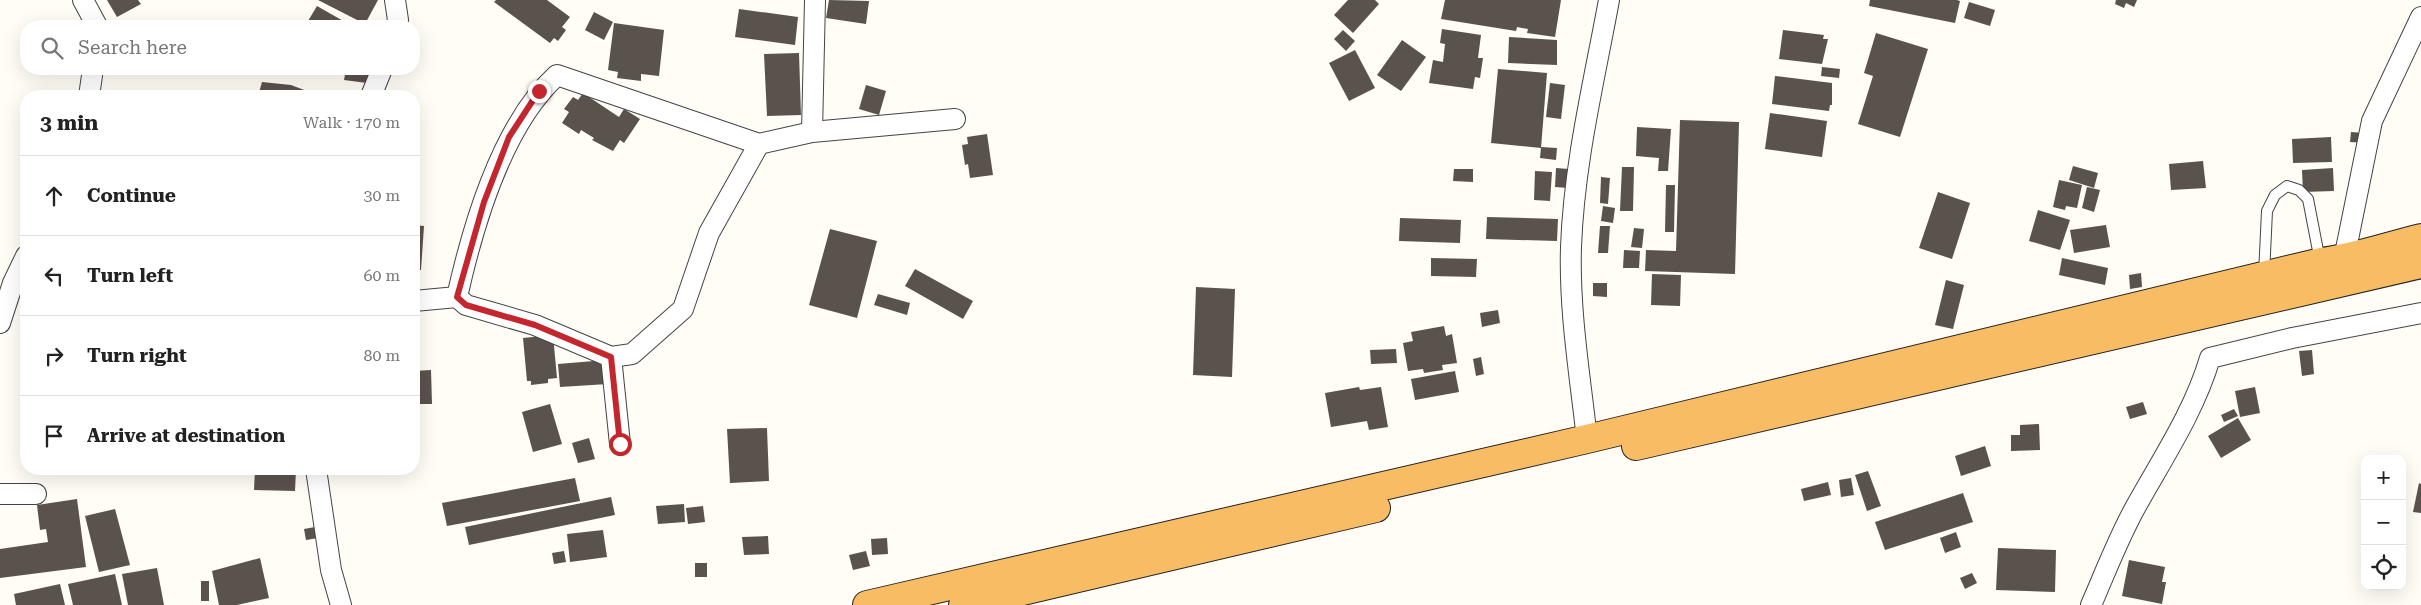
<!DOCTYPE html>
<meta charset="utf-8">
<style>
:root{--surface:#fff;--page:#f6f6f6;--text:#222;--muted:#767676;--line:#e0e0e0}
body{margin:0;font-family:"Roboto Serif",serif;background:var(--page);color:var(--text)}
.controls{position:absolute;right:15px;bottom:15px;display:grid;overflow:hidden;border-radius:10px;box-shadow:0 5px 20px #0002}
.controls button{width:45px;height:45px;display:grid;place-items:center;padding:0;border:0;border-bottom:1px solid var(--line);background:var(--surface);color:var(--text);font:25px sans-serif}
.stop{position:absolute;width:15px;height:15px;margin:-11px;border:4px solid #c4262e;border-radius:50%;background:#fff}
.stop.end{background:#c4262e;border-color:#fff;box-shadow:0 1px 5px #0008}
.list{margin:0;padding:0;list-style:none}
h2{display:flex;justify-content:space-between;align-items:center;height:65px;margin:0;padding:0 20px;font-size:21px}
h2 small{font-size:16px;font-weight:400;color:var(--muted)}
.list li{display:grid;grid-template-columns:32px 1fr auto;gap:15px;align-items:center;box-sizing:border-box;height:80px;padding:0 20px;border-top:1px solid var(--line)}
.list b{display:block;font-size:19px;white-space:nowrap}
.list em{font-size:16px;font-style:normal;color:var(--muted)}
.icon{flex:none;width:28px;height:28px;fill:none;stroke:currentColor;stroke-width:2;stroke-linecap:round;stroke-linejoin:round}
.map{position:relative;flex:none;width:2421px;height:605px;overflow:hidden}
.search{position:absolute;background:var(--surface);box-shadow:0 5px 20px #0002;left:20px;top:20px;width:400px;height:55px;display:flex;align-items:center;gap:12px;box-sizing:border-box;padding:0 18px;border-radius:20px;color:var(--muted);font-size:19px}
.panel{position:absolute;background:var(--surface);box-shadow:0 5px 20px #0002;left:20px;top:90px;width:400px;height:385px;border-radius:20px}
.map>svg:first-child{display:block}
.building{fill:#5a524d}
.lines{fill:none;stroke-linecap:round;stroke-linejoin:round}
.service-casing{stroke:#444;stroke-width:12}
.minor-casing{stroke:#444;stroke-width:22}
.trunk-casing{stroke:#222;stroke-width:30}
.service{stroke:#fff;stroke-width:10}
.minor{stroke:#fff;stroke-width:20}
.trunk{stroke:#f7bc64;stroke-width:28}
.route{stroke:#c4262e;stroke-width:6}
</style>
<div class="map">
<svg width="2421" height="605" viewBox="0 0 2421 605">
<rect width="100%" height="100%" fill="#fffdf5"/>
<g class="building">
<path d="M107 0H138L141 4 117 17Z"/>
<path d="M318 0H378L365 24Z"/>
<path d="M496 0H547L570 17 562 27 566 30 558 41 554 38 550 43 494 2Z"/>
<path d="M829 0 869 1 866 24 826 18Z"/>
<path d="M1348 0H1375L1379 4 1353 33 1334 15Z"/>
<path d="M1445 0H1561L1555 37 1527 33 1528 29 1517 27 1516 31 1441 19Z"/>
<path d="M1870 0H1957L1960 1 1955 23 1869 6Z"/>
<path d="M2116 0H2137L2134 7 2126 3 2124 8 2115 4Z"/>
<path d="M1969 2 1995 10 1990 26 1964 18Z"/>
<path d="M317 6 352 26H305Z"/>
<path d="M739 9 798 17 795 45 735 37Z"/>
<path d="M594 12 613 22 604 40 585 30Z"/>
<path d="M614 23 664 30 659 76 641 74V81L617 78 618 72 608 70Z"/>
<path d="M1442 29 1481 35 1478 58H1483L1480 78 1475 77 1473 89 1429 83 1433 60 1443 62 1445 44 1440 43Z"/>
<path d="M1343 30 1355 41 1346 51 1334 39Z"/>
<path d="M1783 30 1824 35 1823 39H1828L1822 64 1779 59Z"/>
<path d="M1876 33 1928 49 1900 137 1858 124 1873 76 1864 73Z"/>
<path d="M1509 37 1557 40V65L1508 63Z"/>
<path d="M1402 40 1426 57 1401 91 1377 75Z"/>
<path d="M1355 50 1375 88 1349 101 1329 63Z"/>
<path d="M799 53 801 115 767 116 764 54Z"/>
<path d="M1822 67 1840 69 1839 78 1821 76Z"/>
<path d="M346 69 369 70 367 83 344 80Z"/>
<path d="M1498 69 1547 73 1541 148 1491 143Z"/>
<path d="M1775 76 1832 83V105H1830L1829 111 1772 104Z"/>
<path d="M262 82 291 85 320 96H258Z"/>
<path d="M1550 83 1565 85 1561 119 1546 117Z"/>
<path d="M866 85 886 91 879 115 859 109Z"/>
<path d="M583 93 619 117 624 109 640 119 624 143 620 140 613 151 592 140 594 138 581 130 579 134 562 123 569 112 564 109 573 97 578 100Z"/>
<path d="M1770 113 1827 121 1822 157 1765 149Z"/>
<path d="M1680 120 1739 122 1735 274 1645 271 1646 250 1676 251Z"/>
<path d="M1637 127 1671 129 1668 171H1658L1659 158 1636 156Z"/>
<path d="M2351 132 2365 133V143L2350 142Z"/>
<path d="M987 134 993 175 970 178 968 164 965 165 962 145 968 144 967 137Z"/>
<path d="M2331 137 2332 162 2293 163 2292 139Z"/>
<path d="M1541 147 1557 148 1556 160 1540 158Z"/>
<path d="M2203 161 2206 188 2171 190 2169 164Z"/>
<path d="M2073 166 2098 173 2094 188 2069 180Z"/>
<path d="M1622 167H1634L1633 211H1620Z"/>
<path d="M1556 168 1569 169 1568 188 1555 187Z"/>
<path d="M2333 168 2334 191 2303 192 2302 170Z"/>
<path d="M1454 169H1473V182L1453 181Z"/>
<path d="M1535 171 1552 172 1550 201 1534 200Z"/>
<path d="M1601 177 1610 178 1608 204 1600 203Z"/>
<path d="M2059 180 2082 185 2077 208 2066 206 2065 210 2053 207Z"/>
<path d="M1666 185H1675L1674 232H1665Z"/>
<path d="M2087 187 2100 190 2094 212 2082 208Z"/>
<path d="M1938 192 1970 203 1952 259 1919 248Z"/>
<path d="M1603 206 1615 208 1613 223 1601 221Z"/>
<path d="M2038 210 2070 220 2060 250 2029 241Z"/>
<path d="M1487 217 1558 219 1557 241 1486 239Z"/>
<path d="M1400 218 1461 220 1460 243 1399 241Z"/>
<path d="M414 225 424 226 421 270H414Z"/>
<path d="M2106 225 2110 247 2074 253 2070 230Z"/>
<path d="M1600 226H1610L1608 253H1598Z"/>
<path d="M1634 228 1644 229 1642 248 1631 247Z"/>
<path d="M830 229 877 241 857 318 809 305Z"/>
<path d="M1624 250 1640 251 1639 268H1623Z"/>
<path d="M1431 258 1477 259 1476 277 1431 276Z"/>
<path d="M2062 258 2108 268 2105 285 2059 275Z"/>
<path d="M915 269 973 301 963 319 905 286Z"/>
<path d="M2141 273 2142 287 2130 289 2129 275Z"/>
<path d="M1652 274 1681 275 1680 306 1651 305Z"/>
<path d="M1946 280 1964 285 1953 329 1935 325Z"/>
<path d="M1593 283H1607V297L1593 296Z"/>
<path d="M1196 287 1235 289 1232 377 1193 375Z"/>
<path d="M878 294 910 303 907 315 874 305Z"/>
<path d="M1498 310 1500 323 1482 327 1480 313Z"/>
<path d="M1444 326 1446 336 1452 334 1457 363 1442 365 1443 370 1424 373 1423 369 1408 371 1403 343 1413 341 1411 332Z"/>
<path d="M553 335 557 378 548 379V383L531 385V381H527L523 338Z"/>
<path d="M1396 349 1397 363 1371 364 1370 350Z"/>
<path d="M2312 350 2314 374 2302 376 2299 351Z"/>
<path d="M1481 357 1484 374 1476 376 1473 359Z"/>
<path d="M606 360 608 384 560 387 558 364Z"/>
<path d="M431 370 432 404H414V371Z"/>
<path d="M1455 371 1459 392 1415 400 1411 379Z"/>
<path d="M1359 387 1360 390 1381 387 1388 427 1369 430 1367 421 1331 427 1325 393Z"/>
<path d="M2255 387 2260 413 2240 417 2235 391Z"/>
<path d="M2143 402 2147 414 2130 419 2126 407Z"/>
<path d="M550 404 562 444 533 452 522 412Z"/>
<path d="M2234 409 2238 416 2224 422 2221 415Z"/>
<path d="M2238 418 2251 440 2221 458 2208 436Z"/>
<path d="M2039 424 2040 450 2011 451V435H2020V425Z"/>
<path d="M767 428 769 481 730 483 727 429Z"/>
<path d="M589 438 595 459 578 463 572 443Z"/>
<path d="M1985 446 1991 466 1961 476 1955 456Z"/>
<path d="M255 469H296L295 491 254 490Z"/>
<path d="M1868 471 1881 506 1867 511 1855 475Z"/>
<path d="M575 478 580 501 447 526 442 503Z"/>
<path d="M1851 478 1854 495 1841 497 1839 480Z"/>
<path d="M1828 482 1831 495 1804 501 1801 489Z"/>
<path d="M2419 483 2421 484V513L2413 512Z"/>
<path d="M1963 493 1973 522 1885 550 1875 522Z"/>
<path d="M611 497 615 515 469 545 465 527Z"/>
<path d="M77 499 86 567 0 578V549L48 542 46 529 40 530 37 505Z"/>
<path d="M684 504 685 522 658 524 656 506Z"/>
<path d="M703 506 705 522 688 524 686 508Z"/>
<path d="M115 509 130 565 99 572 85 516Z"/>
<path d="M315 527 318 538 306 540 304 529Z"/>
<path d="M603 530 607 557 570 562 567 534Z"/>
<path d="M1956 532 1961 547 1945 553 1940 538Z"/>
<path d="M768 536 769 554 744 555 742 537Z"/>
<path d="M887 538 888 554 872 555 871 539Z"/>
<path d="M1998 548 2056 550 2055 592 1996 590Z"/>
<path d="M564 551 566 562 554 564 552 553Z"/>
<path d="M866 551 870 566 853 570 849 555Z"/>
<path d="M260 558 269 598 237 605H219L212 571Z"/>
<path d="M2129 560 2165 567 2162 582H2166L2162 604 2122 596Z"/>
<rect x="695" y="563" width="12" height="14"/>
<path d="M157 568 164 605H128L122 574Z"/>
<path d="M1972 573 1977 583 1965 589 1960 578Z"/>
<path d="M115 574 122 605H73L68 584Z"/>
<rect x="201" y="581" width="8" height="20"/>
<path d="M60 584 65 605H16L14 594Z"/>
</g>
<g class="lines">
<g class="service-casing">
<path id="service" d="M2264 275 2267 211 2275 195 2287 186 2299 190 2308 199 2320 261"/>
</g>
<g class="minor-casing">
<g id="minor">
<path d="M83 0 97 26"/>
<path d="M395 0 398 20 396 26"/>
<path d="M89 96 93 69"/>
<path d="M371 96 382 69"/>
<path d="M812 132 815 0"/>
<path d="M2344 259 2372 121 2421 17"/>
<path d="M457 297C473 225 502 125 557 75L759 144 812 132 955 119"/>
<path d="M414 301 457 297 466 305 535 325 611 357 632 354 683 309 709 233 759 144"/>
<path d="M0 323 13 283 26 256"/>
<path d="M611 357 620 444"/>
<path d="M1587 439C1580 376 1569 311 1571 247 1574 163 1594 82 1609 0"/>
<path d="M316 469 331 570 341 605"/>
<path d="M0 494H36"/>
<path d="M2091 605C2105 573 2118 539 2135 508 2162 459 2194 412 2210 358L2292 338 2421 313"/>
</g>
</g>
<g class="trunk-casing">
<g id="trunk">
<path d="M1636 446 2421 264"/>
<path d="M867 605 1587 439 2321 262C2354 258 2388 246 2421 238"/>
<path d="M963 605 1376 508"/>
</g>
</g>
<use href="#service" class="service"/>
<use href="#minor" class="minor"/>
<use href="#trunk" class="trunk"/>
</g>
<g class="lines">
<path class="route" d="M539 91 509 137 484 202 457 297 466 305 535 325 611 357 620 444"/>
</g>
</svg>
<div class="controls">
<button>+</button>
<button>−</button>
<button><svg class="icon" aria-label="locate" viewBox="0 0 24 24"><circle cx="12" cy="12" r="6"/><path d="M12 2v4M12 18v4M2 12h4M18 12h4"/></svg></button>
</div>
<div class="stop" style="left:620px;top:444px"></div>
<div class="stop end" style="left:539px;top:91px"></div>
<div class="search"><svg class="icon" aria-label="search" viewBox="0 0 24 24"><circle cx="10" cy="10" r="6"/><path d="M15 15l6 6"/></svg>Search here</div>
<section class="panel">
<h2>3 min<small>Walk · 170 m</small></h2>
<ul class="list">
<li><svg class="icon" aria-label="ahead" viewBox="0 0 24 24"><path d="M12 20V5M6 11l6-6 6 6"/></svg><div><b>Continue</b></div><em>30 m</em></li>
<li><svg class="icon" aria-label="left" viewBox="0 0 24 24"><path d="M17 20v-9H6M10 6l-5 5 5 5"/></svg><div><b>Turn left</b></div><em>60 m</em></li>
<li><svg class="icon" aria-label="right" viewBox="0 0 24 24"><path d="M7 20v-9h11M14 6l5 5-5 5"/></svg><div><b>Turn right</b></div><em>80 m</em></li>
<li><svg class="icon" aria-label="arrive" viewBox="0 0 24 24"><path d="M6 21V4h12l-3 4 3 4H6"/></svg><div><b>Arrive at destination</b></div></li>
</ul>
</section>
</div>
